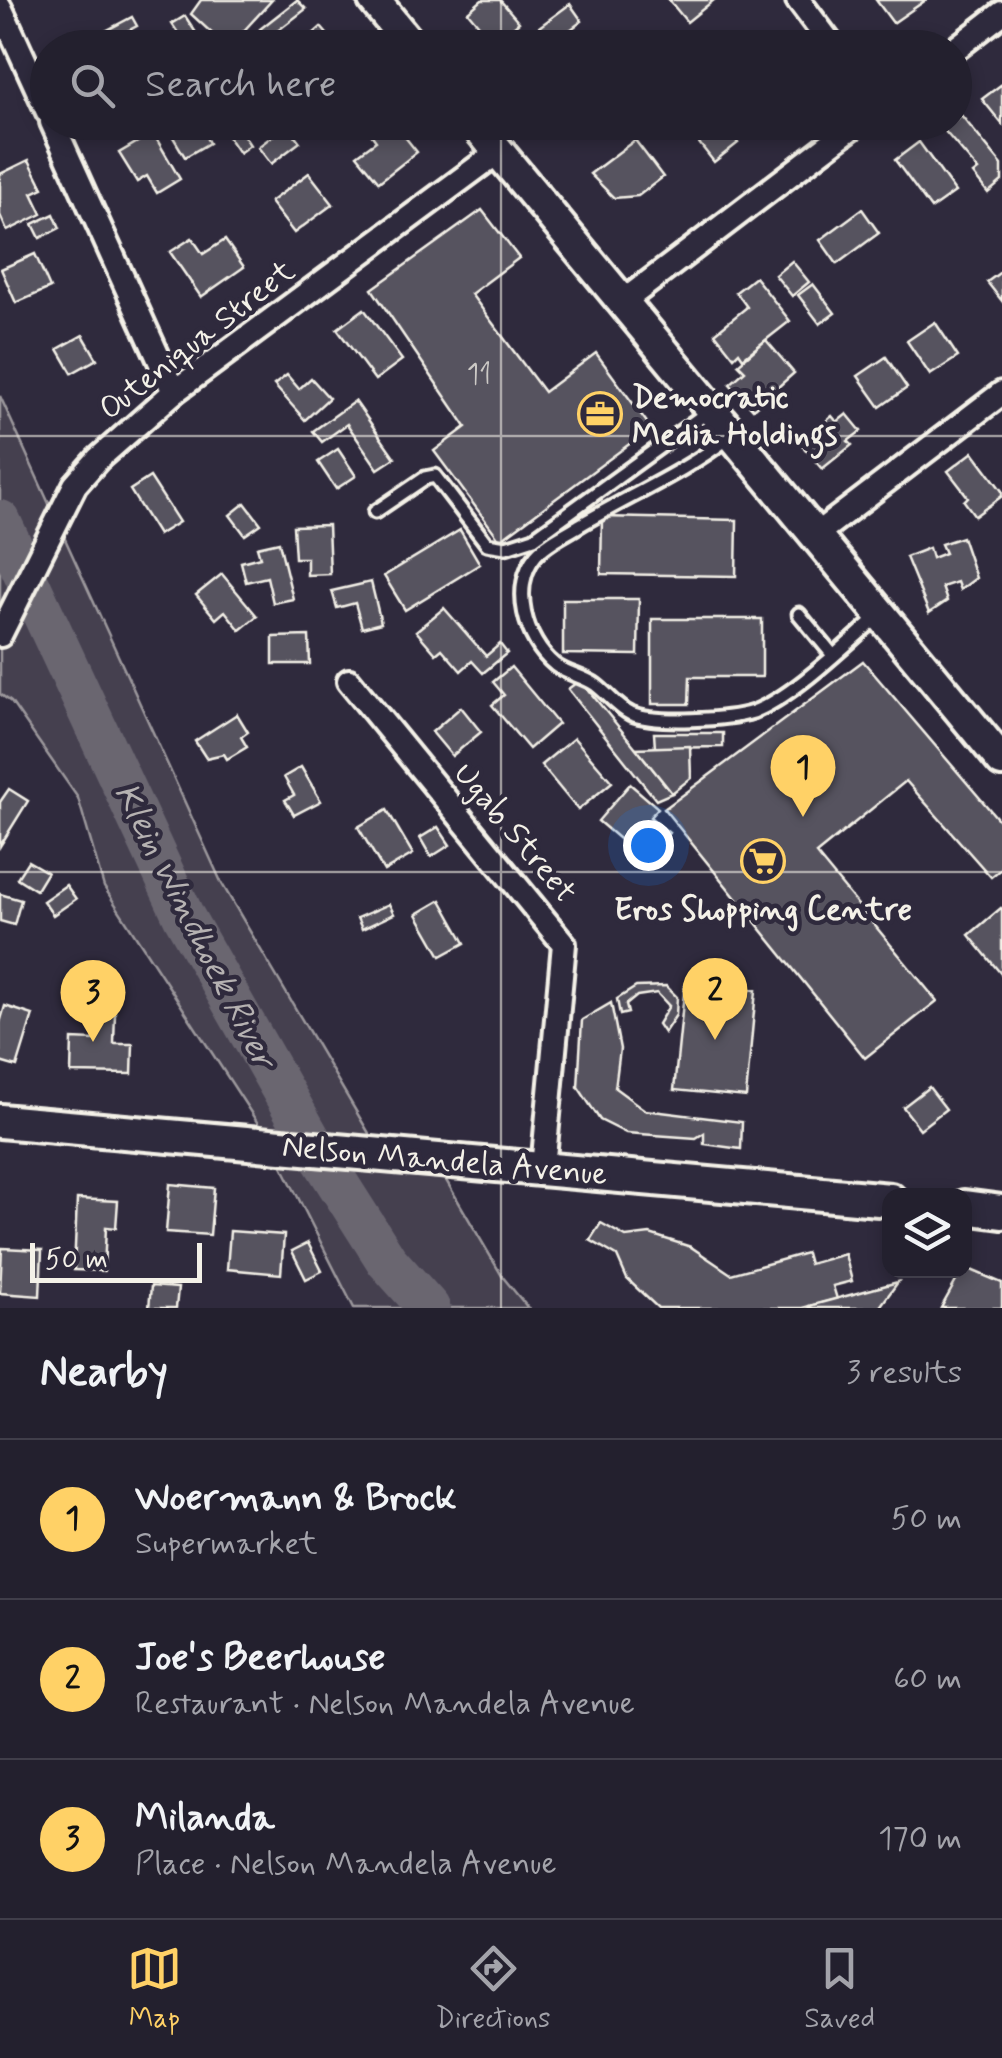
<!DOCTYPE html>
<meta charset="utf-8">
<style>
:root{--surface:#23202e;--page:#2f2d3a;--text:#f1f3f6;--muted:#a3a3aa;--line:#403e4a;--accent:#ffd166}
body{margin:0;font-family:Mynerve,sans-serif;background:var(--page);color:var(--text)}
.controls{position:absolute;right:30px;bottom:30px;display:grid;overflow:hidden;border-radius:20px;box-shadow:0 5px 15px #0003}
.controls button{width:90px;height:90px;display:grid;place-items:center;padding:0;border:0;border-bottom:2px solid var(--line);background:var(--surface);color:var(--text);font:50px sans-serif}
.scale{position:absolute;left:30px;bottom:25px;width:172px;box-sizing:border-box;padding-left:10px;border:5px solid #f4f1e8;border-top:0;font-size:28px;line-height:35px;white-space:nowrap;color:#f4f1e8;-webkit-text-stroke:8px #2f2a3d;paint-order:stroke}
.you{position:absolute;left:648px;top:845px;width:35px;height:35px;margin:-25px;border:8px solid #fff;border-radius:50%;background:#1a73e8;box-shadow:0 0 0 15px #1a73e833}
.badge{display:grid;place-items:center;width:65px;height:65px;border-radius:50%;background:var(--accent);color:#111;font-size:32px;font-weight:700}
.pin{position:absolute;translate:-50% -82px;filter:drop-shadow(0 2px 5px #0008)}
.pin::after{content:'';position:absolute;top:52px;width:35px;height:30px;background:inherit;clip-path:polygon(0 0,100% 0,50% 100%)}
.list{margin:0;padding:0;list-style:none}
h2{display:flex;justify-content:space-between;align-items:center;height:130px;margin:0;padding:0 40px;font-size:42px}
h2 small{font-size:32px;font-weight:400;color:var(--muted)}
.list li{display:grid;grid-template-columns:65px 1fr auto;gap:30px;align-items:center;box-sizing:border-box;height:160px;padding:0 40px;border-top:2px solid var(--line)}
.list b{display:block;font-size:38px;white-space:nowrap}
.list p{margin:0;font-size:32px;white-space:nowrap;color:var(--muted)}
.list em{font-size:32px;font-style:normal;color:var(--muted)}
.icon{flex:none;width:55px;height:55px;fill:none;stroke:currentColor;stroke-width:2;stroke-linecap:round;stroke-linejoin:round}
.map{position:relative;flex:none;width:1002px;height:1308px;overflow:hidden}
.search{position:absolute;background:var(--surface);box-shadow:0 5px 15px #0003;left:30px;right:30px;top:30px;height:110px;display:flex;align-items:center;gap:25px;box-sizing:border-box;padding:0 35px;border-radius:55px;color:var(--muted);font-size:38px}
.sheet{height:610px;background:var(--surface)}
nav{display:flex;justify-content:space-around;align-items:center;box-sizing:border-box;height:140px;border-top:2px solid var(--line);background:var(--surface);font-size:28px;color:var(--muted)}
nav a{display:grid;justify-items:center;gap:5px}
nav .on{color:var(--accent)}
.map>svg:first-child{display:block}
.green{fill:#454050;stroke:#9c989c;stroke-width:2.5}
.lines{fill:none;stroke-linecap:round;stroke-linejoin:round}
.river{stroke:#6a6670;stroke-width:42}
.building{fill:#56525f;stroke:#f4f1e8;stroke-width:2.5}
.service-casing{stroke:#f4f1e8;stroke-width:19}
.minor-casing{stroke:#f4f1e8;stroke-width:30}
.tertiary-casing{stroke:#f4f1e8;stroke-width:38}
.secondary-casing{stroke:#f4f1e8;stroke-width:40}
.service{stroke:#2f2a3d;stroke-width:11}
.minor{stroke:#2f2a3d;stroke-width:22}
.tertiary{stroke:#2f2a3d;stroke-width:30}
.secondary{stroke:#2f2a3d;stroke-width:32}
.grid{fill:none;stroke:#f4f1e8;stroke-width:2.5;stroke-opacity:0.55}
.labels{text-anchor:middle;stroke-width:9;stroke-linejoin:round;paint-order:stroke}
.number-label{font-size:28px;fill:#ccc9c6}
.street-label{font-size:32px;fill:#f4f1e8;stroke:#2f2a3d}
.poi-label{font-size:32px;font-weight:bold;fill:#f4f1e8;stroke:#2f2a3d;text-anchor:start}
.water-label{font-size:35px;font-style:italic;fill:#b6b2b2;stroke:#2f2a3d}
</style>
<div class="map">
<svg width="1002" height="1308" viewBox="0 0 1002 1308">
<rect width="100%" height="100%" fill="#2f2a3d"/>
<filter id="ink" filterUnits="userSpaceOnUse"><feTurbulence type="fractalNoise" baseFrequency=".01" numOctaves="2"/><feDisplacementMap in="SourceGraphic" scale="20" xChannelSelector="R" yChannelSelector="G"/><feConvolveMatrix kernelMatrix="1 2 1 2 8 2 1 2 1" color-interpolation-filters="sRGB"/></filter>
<g filter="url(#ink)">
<path class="green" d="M0 396 222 884 380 1152 433 1158 502 1276 528 1308H354L270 1142 104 887 78 798 11 702 0 694Z"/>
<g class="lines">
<path class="river" d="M0 521 184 917 314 1146 387 1261 429 1308"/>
</g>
<g class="building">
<path d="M201 0H272L228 48 191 14Z"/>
<path d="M297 0 306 9 267 39 260 29Z"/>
<path d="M482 0H500L519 22 494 43 468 12Z"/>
<path d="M669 0H714L687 22Z"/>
<path d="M876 0H926L893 23Z"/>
<path d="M570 4 582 21 551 44 539 27Z"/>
<path d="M185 16 206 48H188L172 24Z"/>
<path d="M132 17 137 26 100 45 96 36Z"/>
<path d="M321 27 339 48H297Z"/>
<path d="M96 36 101 48H67Z"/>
<path d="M1002 84V124L982 99Z"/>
<path d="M961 115 1002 165V181L988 193 973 174 978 170 943 129Z"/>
<path d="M164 122H198L209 143 185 157Z"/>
<path d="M218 122H235L250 145 239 153Z"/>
<path d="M362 122H393L417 152 379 182 357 155 376 141Z"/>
<path d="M707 122 725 140 732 135 738 143 714 162 692 134Z"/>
<path d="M287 125 300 142 271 164 258 147Z"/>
<path d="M153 133 180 179 157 193 147 176 137 182 119 153Z"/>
<path d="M635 140 663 177 638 196 614 198 590 174Z"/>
<path d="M919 142 955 192 931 209 895 160Z"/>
<path d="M29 160 43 188 32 193 42 214 7 231 0 215V174Z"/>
<path d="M309 173 333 204 294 233 270 202Z"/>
<path d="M862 209 879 233 837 264 820 240Z"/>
<path d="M482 210 519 258 471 294 544 392 596 353 651 428 500 540 434 451 466 427 372 289Z"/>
<path d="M54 214 60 228 40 238 33 224Z"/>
<path d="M192 238 203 254 225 240 244 267 201 297 170 252Z"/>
<path d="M35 254 50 288 16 303 1 269Z"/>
<path d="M792 261 809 282 792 296 775 275Z"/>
<path d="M1002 271V301L987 282Z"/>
<path d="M755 277 790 321 743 358 739 352 734 357 715 333 747 307 736 292Z"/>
<path d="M813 284 835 313 820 324 798 295Z"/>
<path d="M364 309 402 360 375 380 337 329Z"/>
<path d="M935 322 958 357 930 375 907 341Z"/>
<path d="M83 335 97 359 72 373 58 349Z"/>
<path d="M766 340 794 373 753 409 730 384 745 371 738 364Z"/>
<path d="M886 357 907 388 880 407 858 376Z"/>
<path d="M287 375 299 389 311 378 329 398 305 420 274 385Z"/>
<path d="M355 401 395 458 378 469 347 424 322 442 313 431Z"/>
<path d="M847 414 861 431 848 441 852 445 822 469 800 443 832 416 837 422Z"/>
<path d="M338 449 356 476 336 489 318 462Z"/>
<path d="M973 452 1002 491V496L975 516 964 501 968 497 948 471Z"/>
<path d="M150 477 179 522 158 535 130 490Z"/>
<path d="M245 503 261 524 245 535 230 515Z"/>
<path d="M602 517 737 520 736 576 601 574Z"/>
<path d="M328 525 330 574 307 575V558H295L293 526Z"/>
<path d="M460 530 480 564 405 610 384 576Z"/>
<path d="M962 537 976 578 960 590 957 582 942 587 947 601 929 613 906 557 929 548 932 558 945 553 941 544Z"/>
<path d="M279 542 293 599 273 603 267 577 246 582 241 562 260 557 257 547Z"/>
<path d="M222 574 257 616 240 630 225 611 216 619 196 595Z"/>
<path d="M371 582 381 623 362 628 355 603 337 608 332 591Z"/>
<path d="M563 599H639L638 655 563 654Z"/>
<path d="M444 608 486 656 500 644 507 653 483 673 472 661 461 671 442 649 436 654 416 631Z"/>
<path d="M652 619H762V677H690L689 704H652Z"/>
<path d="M309 636 310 664H273V637Z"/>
<path d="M863 661 1002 824V868L991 877 906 781 816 854 937 1001 865 1058 664 809Z"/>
<path d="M511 667 558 724 529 749 492 705 504 695 493 682Z"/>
<path d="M580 680 636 748 672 793 656 800 568 689Z"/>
<path d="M461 707 481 732 452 756 432 732Z"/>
<path d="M237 714 248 732 241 737 247 747 227 759 224 754 206 758 195 741Z"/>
<path d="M654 733H723V747L655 748Z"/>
<path d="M574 738 612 782 578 810 541 765Z"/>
<path d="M690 746 691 778 672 793 636 748Z"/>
<path d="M301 767 321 801 294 815 285 800 294 795 284 777Z"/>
<path d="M630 784 658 808 650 817 669 833 645 861 598 821Z"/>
<path d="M9 789 28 801 0 846V802Z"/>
<path d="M387 810 413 854 384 871 358 827Z"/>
<path d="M438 827 450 845 431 857 420 838Z"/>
<path d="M28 861 47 872 36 890 17 878Z"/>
<path d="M66 885 76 899 53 915 43 901Z"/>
<path d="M0 894 21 900 14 925 0 921Z"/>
<path d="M441 900 465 943 441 956 417 914Z"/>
<path d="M389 904 394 914 362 929 357 918Z"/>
<path d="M1001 908 1002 909V975L969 935Z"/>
<path d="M685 983 756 990 746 1097 674 1090Z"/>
<path d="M666 986 677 997 676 1015 664 1033 658 1024 669 1006 657 993 637 996 626 1005 628 1013 620 1015 617 999 636 987Z"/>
<path d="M611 1003 620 1049 615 1088 645 1110 742 1122 741 1149 704 1144V1133L696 1138 626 1133 600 1120 578 1087 582 1020Z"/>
<path d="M5 1006 33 1015 17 1067 0 1062V1023Z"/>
<path d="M95 1011 115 1012 114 1044H133L132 1074 71 1073 72 1039 94 1040Z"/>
<path d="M929 1087 946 1109 920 1129 903 1107Z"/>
<path d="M170 1184 214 1188 210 1235 166 1232Z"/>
<path d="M77 1199 118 1201 116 1228 106 1227 104 1271 74 1270Z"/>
<path d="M601 1223 626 1237 650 1234 691 1247 731 1274 806 1253 809 1264 845 1254 852 1281 833 1286 837 1299 802 1308H658L627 1279 617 1256 590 1240Z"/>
<path d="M230 1231 284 1235 281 1274 227 1269Z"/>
<path d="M308 1243 322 1271 306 1279 292 1251Z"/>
<path d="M2 1248 42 1250 40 1296 0 1293Z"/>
<path d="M964 1267 1002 1283V1308H941Z"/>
<path d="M898 1282 879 1308H809V1306Z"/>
<path d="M151 1286 178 1288 176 1308H149Z"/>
</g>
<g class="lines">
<g class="service-casing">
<g id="service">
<path d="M731 436C685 472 631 495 580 525 566 534 547 542 536 555 510 586 525 641 555 665 567 674 583 676 596 685 608 694 618 708 631 714 656 724 728 720 753 712 793 697 846 644 880 615"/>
<path d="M375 512 425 478 435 476 487 544 506 547 534 538 709 411"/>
<path d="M799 614 832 654"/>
</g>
</g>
<g class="minor-casing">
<g id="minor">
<path d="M798 0 834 48"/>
<path d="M0 7 48 112"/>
<path d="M954 50 1002 13"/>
<path d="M52 122 174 392"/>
<path d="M620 304 859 122"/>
<path d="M814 536 1002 393"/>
<path d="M0 635 75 485 98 459 174 392 498 152"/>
<path d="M349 681 564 944 543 1168"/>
</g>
</g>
<g class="tertiary-casing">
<g id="tertiary">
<path d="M374 0 413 48"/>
<path d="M474 122 1002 761"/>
</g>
</g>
<g class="secondary-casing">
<g id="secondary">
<path d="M0 1121 890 1200"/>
<path d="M964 1207 1002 1212"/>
</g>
</g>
<use href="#service" class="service"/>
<use href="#minor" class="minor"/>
<use href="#tertiary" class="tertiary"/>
<use href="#secondary" class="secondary"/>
</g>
</g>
<path class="grid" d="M501 0V48M501 122V1308M0 436H1002M0 872H1002"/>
<defs>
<g id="office-ring" transform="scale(2.25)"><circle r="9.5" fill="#2f2a3d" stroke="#ffd166" stroke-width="1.5"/><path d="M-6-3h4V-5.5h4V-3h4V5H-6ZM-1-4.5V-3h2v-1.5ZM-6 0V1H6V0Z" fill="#ffd166"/></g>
<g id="supermarket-ring" transform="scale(2.25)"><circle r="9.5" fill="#2f2a3d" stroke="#ffd166" stroke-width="1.5"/><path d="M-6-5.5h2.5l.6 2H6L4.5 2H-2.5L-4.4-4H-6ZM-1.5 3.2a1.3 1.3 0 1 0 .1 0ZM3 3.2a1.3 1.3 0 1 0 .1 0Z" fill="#ffd166"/></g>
</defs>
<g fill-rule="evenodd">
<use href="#office-ring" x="600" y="414"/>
<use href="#supermarket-ring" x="763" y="861"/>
</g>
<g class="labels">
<g class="number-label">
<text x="479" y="383">11</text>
</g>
<g class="street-label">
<text transform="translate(196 339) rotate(-38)" y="11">Outeniqua Street</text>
<text transform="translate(516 832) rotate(50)" y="11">Ugab Street</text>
<text transform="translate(445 1159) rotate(5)" y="11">Nelson Mandela Avenue</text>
</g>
<g class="poi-label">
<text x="632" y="407">Democratic<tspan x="632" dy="37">Media Holdings</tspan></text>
<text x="763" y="919" text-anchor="middle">Eros Shopping Centre</text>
</g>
<g class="water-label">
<text transform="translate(196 925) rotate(63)" y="12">Klein Windhoek River</text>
</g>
</g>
</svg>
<div class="controls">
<button><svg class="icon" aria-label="layers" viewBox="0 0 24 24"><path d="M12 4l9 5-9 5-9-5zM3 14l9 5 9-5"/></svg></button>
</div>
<div class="scale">50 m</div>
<div class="you"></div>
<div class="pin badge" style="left:803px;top:817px">1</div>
<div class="pin badge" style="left:715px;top:1040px">2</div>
<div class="pin badge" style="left:93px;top:1042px">3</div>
<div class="search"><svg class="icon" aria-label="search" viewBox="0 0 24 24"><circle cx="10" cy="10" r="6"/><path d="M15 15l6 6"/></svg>Search here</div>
</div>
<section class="sheet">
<h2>Nearby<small>3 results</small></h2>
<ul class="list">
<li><span class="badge">1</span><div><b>Woermann &amp; Brock</b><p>Supermarket</p></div><em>50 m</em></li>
<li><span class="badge">2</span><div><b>Joe's Beerhouse</b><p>Restaurant · Nelson Mandela Avenue</p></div><em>60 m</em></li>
<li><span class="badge">3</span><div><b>Milanda</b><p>Place · Nelson Mandela Avenue</p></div><em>170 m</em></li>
</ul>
</section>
<nav>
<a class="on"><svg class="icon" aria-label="map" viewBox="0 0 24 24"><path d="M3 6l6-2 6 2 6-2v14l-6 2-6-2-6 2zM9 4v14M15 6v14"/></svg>Map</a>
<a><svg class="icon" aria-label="directions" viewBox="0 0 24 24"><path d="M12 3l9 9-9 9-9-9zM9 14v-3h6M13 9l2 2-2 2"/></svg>Directions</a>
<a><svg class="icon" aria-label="saved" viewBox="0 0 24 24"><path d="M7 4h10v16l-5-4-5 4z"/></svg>Saved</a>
</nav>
